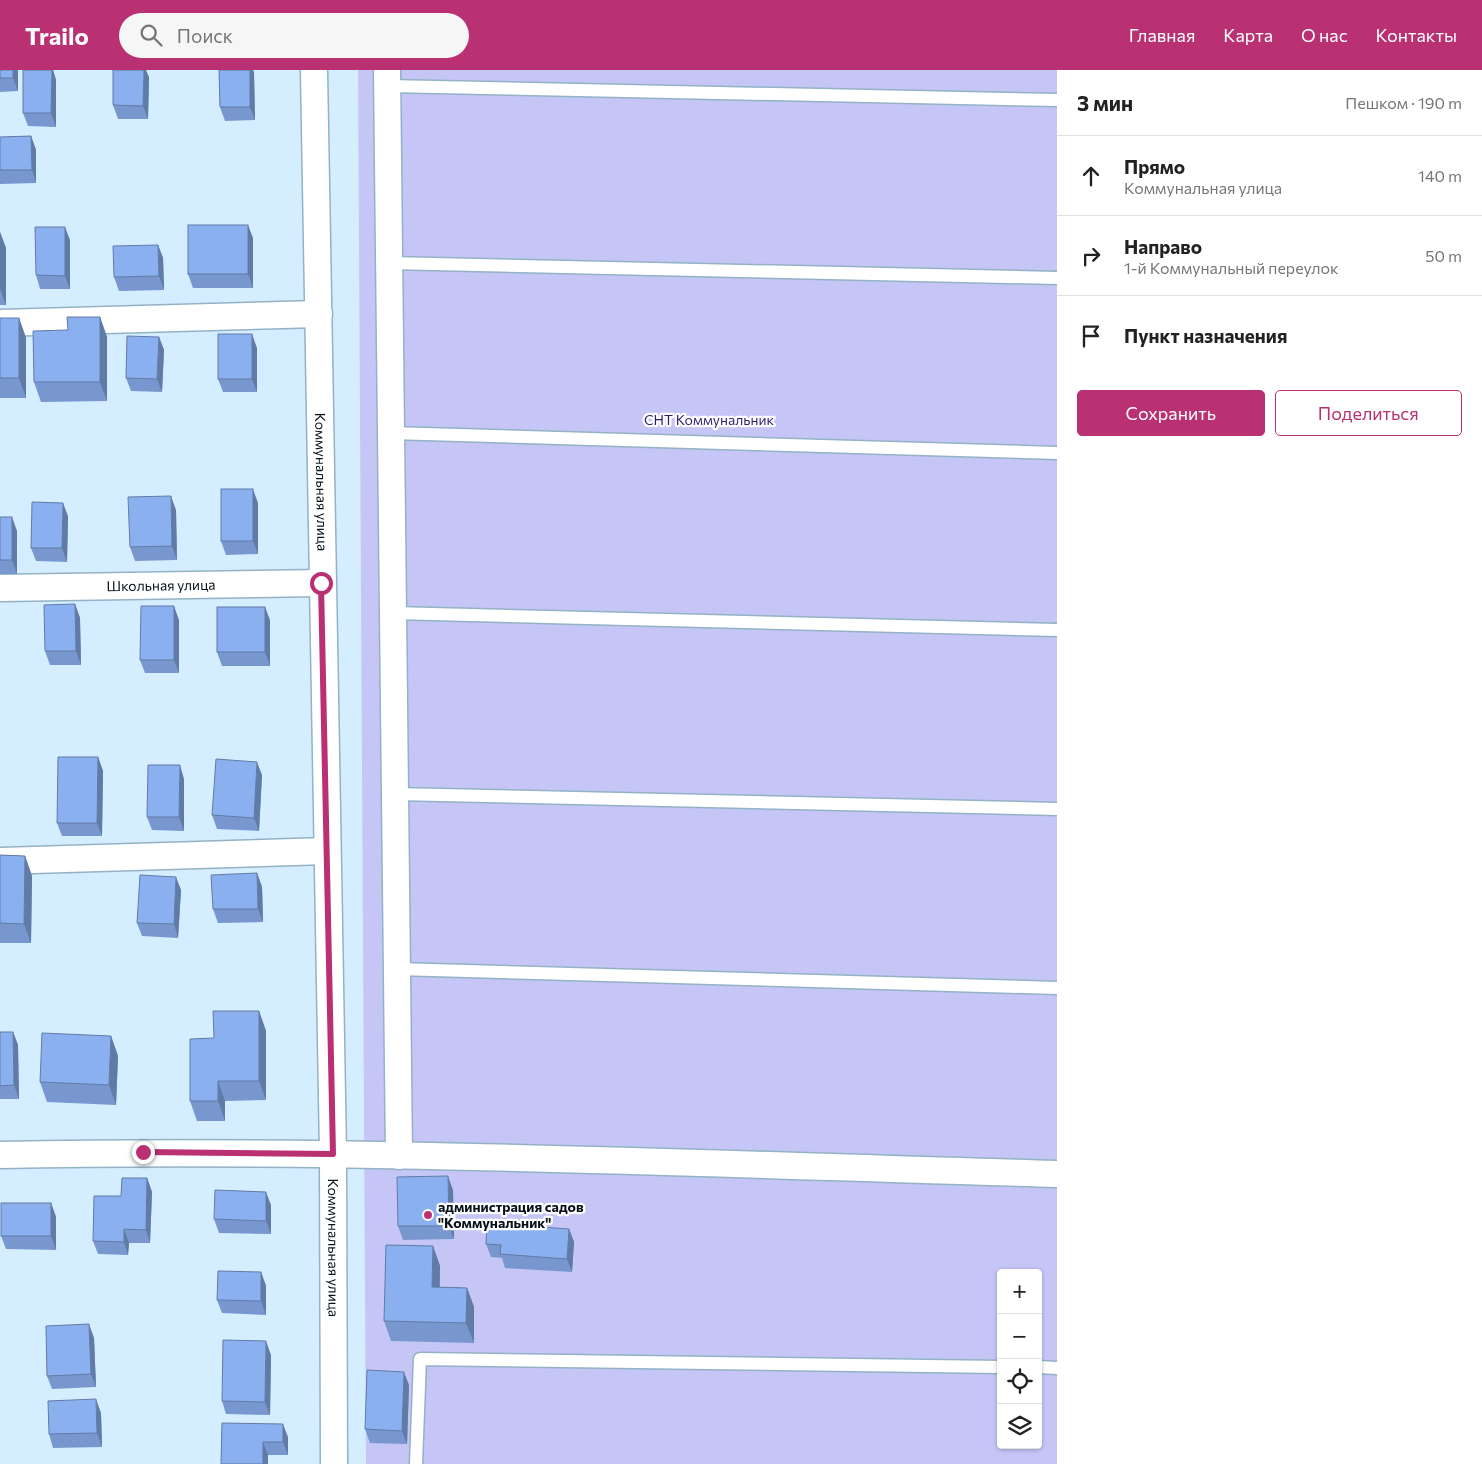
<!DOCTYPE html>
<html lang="ru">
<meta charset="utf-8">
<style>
:root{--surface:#fff;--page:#f6f6f6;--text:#222;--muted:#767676;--line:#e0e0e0;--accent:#b93172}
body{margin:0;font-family:Commissioner,sans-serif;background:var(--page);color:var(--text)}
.controls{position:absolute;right:15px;bottom:15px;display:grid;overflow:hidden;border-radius:5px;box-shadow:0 1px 4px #0004}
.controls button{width:45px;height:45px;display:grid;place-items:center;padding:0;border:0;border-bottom:1px solid var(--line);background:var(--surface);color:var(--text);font:25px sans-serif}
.stop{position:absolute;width:15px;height:15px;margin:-11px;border:4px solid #b93172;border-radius:50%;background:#fff}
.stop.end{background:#b93172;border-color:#fff;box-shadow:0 1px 5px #0008}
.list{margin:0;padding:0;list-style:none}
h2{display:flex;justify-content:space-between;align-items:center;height:65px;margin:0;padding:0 20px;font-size:21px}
h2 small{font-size:16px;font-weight:400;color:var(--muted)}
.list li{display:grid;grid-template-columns:32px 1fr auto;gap:15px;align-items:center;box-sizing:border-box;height:80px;padding:0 20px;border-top:1px solid var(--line)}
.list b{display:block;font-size:19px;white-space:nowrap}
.list p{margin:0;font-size:16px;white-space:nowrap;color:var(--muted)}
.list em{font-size:16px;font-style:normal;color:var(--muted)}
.actions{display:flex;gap:10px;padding:15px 20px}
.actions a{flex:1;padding:11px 0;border:1px solid var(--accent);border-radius:5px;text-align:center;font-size:18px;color:var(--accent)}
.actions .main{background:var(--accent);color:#fff}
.icon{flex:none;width:28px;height:28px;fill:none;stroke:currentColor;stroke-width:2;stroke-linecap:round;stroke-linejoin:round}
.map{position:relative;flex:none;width:1057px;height:1394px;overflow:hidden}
header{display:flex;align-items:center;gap:30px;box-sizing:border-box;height:70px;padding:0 25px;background:var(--accent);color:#fff}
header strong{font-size:24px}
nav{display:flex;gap:28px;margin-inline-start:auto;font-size:18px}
.search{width:350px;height:45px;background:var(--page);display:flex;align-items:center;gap:12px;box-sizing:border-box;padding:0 18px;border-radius:28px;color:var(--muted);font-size:19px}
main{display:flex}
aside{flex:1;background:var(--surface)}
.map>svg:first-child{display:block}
.green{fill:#c5c6f6;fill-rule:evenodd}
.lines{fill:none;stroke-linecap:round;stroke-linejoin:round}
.lane-casing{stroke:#93b2c6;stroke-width:15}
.street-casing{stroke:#93b2c6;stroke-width:29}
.lane{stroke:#fff;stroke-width:12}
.street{stroke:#fff;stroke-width:26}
.wall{fill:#7897ce}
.shaded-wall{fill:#617ba7}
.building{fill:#8bb0ef;stroke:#617ba7}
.route{stroke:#b93172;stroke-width:6}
.poi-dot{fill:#b93172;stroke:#fff;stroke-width:2}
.labels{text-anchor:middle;stroke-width:4.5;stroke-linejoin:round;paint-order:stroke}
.park-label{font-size:14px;fill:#2d1f6e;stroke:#fff}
.street-label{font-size:14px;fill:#061118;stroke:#fff}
.poi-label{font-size:14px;font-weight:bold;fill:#061118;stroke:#fff;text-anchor:start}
</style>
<header>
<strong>Trailo</strong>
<div class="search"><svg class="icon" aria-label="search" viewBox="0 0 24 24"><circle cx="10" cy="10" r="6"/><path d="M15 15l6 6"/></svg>Поиск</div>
<nav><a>Главная</a><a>Карта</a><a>О нас</a><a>Контакты</a></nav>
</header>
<main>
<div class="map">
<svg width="1057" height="1394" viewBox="0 0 1057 1394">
<rect width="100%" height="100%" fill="#d4eeff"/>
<path class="green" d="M358 0H1057V1394H366ZM1001 1203H1038V1375H1001Z"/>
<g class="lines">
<g class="lane-casing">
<g id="lane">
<path d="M387 16 1057 30"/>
<path d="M389 193 1057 208"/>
<path d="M391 363 1057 383"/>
<path d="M393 543 1057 560"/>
<path d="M395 724 1057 739"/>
<path d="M397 899 1057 918"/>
<path d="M1038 1297 1057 1298"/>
<path d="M416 1394 420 1289 1001 1297"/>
</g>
</g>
<g class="street-casing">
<g id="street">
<path id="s1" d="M314 0 333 1084 334 1394"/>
<path d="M387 0 399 1086"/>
<path d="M0 253 319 244"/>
<path id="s2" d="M0 518 321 513"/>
<path d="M0 791 327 781"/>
<path d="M0 1085C352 1078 705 1094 1057 1104"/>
</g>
</g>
<use href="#lane" class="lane"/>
<use href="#street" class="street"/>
</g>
<g class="wall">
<path d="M0 0H18V21L0 22Z"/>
<path d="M23 0H53L56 10V57L28 56 23 43Z"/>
<path d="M219 0H253L254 3 255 50 225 51 220 37Z"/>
<path d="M149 7 148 49H118L113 35Z"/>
<path d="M31 66 36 80V113L0 114V67Z"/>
<path d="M0 162 6 178V235H0Z"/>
<path d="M253 168V218H193L188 204Z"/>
<path d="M70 170V219H40L36 205Z"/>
<path d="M158 175 163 188 164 220 119 221 114 207Z"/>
<path d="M100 247 107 267V331L41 332 34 312 68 260Z"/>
<path d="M0 248H19L26 268V328H0Z"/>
<path d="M159 267 164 280 162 322 131 321 126 308Z"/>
<path d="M257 278V322H223L218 309Z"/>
<path d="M258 433V484L226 485 221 471Z"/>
<path d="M176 440 177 490 135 491 130 477Z"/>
<path d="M68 446 67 492 36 491 31 478Z"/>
<path d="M0 447 17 461V504H0Z"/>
<path d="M75 534 80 548 81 595H50L45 581Z"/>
<path d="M179 550V603H145L140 590Z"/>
<path d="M270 550V596H222L217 582Z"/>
<path d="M98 687 103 701 102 766H62L57 753Z"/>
<path d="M262 705 259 761 217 759 212 745Z"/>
<path d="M184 709V761L152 760 147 747Z"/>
<path d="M0 785 25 786 32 806 31 873H0Z"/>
<path d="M257 803 262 817 263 852 218 853 213 839Z"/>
<path d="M181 820 178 868 142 866 137 853Z"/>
<path d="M259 941 266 961V1030L225 1031V1051H197L190 1031 214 968Z"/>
<path d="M0 962H13L18 975 19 1029H0Z"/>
<path d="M111 966 118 986 116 1035 47 1032 40 1012Z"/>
<path d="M147 1108 152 1122 150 1173H129L128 1185 98 1184 93 1171 121 1126Z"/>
<path d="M453 1120 454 1169 403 1170 398 1156Z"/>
<path d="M51 1133 56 1147V1180L6 1179 1 1166Z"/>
<path d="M271 1135V1164L219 1163 214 1149Z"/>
<path d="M569 1159 574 1172 572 1202 505 1198 502 1188 491 1187 486 1174Z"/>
<path d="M433 1176 440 1196V1217L467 1218 474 1237V1273L391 1271 384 1251Z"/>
<path d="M261 1202 266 1216V1245L222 1243 217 1230Z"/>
<path d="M94 1268 96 1317 52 1319 47 1306Z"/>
<path d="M271 1285 270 1345 226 1344 222 1331Z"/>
<path d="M409 1315 407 1374 370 1373 365 1359Z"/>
<path d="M101 1343 102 1377 53 1378 49 1364Z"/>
<path d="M222 1353 288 1367V1385H268V1394H221Z"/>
</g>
<g class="shaded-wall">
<path d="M13 0H18V21L13 8Z"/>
<path d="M52 0H53L56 10V57L51 43Z"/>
<path d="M144 0H146L149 7 148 49 143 36Z"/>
<path d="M250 0H253L254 3 255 50 250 37Z"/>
<path d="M31 66 36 80V113L32 100Z"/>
<path d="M248 155 253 168V218L248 204Z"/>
<path d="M65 157 70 170V219L65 206Z"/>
<path d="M0 162 6 178V235L0 219Z"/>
<path d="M158 175 163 188 164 220 159 206Z"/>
<path d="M100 247 107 267V331L100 312Z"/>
<path d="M19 248 26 268V328L19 308Z"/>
<path d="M252 264 257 278V322L252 309Z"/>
<path d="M159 267 164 280 162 322 157 309Z"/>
<path d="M253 419 258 433V484L253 471Z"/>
<path d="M171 426 176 440 177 490 172 476Z"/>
<path d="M63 433 68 446 67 492 62 478Z"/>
<path d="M12 447 17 461V504L12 490Z"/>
<path d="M75 534 80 548 81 595 76 581Z"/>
<path d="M174 536 179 550V603L174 590Z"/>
<path d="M265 537 270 550V596L265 582Z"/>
<path d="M98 687 103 701 102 766 97 753Z"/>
<path d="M257 692 262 705 259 761 254 748Z"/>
<path d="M180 695 184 709V761L179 747Z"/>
<path d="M25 786 32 806 31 873 24 854Z"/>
<path d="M257 803 262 817 263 852 258 839Z"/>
<path d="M176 807 181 820 178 868 174 854Z"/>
<path d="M259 941 266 961V1030L259 1011Z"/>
<path d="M13 962 18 975 19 1029 14 1015Z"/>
<path d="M111 966 118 986 116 1035 109 1015Z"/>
<path d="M218 1011 225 1031V1051L218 1031Z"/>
<path d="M448 1106 453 1120 454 1169 449 1156Z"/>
<path d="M147 1108 152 1122 150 1173 146 1160Z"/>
<path d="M266 1122 271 1135V1164L266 1151Z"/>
<path d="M51 1133 56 1147V1180L51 1166Z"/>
<path d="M124 1159 129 1173 128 1185 124 1172Z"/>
<path d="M569 1159 574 1172 572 1202 567 1189Z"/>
<path d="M433 1176 440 1196 439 1237 432 1217Z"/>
<path d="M261 1202 266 1216V1245L261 1231Z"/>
<path d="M467 1218 474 1237V1273L466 1253Z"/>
<path d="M89 1254 94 1268 96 1317 91 1304Z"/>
<path d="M266 1271 271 1285 270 1345 265 1332Z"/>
<path d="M404 1302 409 1315 407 1374 402 1361Z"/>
<path d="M96 1329 101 1343 102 1377 97 1363Z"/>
<path d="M283 1354 288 1367V1385L283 1372Z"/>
<path d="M263 1372 268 1385V1394H263Z"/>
</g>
<g class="building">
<rect x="0" y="0" width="13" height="8"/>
<path d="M23 0H52L51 43H23Z"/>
<path d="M113 0H144L143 36 113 35Z"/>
<path d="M219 0H250V37H220Z"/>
<path d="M31 66 32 100H0V67Z"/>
<rect x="188" y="155" width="60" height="49"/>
<path d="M35 157H65V206L36 205Z"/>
<path d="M158 175 159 206 114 207 113 176Z"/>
<path d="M67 247H100V312H34L33 261 68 260Z"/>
<rect x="0" y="248" width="19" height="60"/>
<rect x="218" y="264" width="34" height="45"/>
<path d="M127 266 159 267 157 309 126 308Z"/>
<rect x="221" y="419" width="32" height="52"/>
<path d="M171 426 172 476 130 477 128 427Z"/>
<path d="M32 432 63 433 62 478H31Z"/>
<rect x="0" y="447" width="12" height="43"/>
<path d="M75 534 76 581H45L44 535Z"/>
<path d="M141 536H174V590H140Z"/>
<rect x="217" y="537" width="48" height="45"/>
<path d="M58 687H98L97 753H57Z"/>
<path d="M216 689 257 692 254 748 212 745Z"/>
<path d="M148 695H180L179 747H147Z"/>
<path d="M0 785 25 786 24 854 0 853Z"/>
<path d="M257 803 258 839H213L211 805Z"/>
<path d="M140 805 176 807 174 854 137 853Z"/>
<path d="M213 941H259V1011H218V1031H190V969L214 968Z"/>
<path d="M0 962H13L14 1015 0 1016Z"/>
<path d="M42 963 111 966 109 1015 40 1012Z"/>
<path d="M448 1106 449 1156H398L397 1107Z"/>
<path d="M122 1108H147L146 1160 124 1159V1172L93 1171 94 1126H121Z"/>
<path d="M215 1120 266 1122V1151L214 1149Z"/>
<rect x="1" y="1133" width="50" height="33"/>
<path d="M487 1153 569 1159 567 1189 500 1184 501 1175 486 1174Z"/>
<path d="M386 1175 433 1176 432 1217 467 1218 466 1253 384 1251Z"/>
<path d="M218 1201 261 1202V1231L217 1230Z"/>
<path d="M89 1254 91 1304 47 1306 46 1256Z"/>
<path d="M223 1270 266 1271 265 1332 222 1331Z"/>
<path d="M367 1300 404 1302 402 1361 365 1359Z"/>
<path d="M96 1329 97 1363 49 1364 48 1331Z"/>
<path d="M222 1353 283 1354V1372H263V1394H221Z"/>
</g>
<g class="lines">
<path class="route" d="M143 1082 333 1084 321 513"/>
</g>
<circle class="poi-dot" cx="428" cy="1145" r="5"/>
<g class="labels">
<g class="park-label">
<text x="709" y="355">СНТ Коммунальник</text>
</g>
<g class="street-label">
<text dy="5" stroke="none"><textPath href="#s1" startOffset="412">Коммунальная улица</textPath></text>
<text dy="5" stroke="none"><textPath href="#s2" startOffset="161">Школьная улица</textPath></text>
<text dy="5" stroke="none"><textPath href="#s1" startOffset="1178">Коммунальная улица</textPath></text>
</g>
<g class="poi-label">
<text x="438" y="1142">администрация садов<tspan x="438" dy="16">"Коммунальник"</tspan></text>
</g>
</g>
</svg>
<div class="controls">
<button>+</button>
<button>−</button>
<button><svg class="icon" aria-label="locate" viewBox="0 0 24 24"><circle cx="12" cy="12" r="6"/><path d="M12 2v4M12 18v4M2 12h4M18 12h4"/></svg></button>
<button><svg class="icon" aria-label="layers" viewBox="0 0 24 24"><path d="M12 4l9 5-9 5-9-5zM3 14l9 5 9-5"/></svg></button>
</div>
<div class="stop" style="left:321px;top:513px"></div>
<div class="stop end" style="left:143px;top:1082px"></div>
</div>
<aside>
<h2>3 мин<small>Пешком · 190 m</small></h2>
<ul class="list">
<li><svg class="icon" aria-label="ahead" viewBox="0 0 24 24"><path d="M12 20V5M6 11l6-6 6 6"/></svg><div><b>Прямо</b><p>Коммунальная улица</p></div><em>140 m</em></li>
<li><svg class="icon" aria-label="right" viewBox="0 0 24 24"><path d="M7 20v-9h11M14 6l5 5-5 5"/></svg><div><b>Направо</b><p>1-й Коммунальный переулок</p></div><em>50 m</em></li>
<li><svg class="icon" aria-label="arrive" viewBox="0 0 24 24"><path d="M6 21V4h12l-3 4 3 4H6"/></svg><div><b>Пункт назначения</b></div></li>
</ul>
<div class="actions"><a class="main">Сохранить</a><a>Поделиться</a></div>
</aside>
</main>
